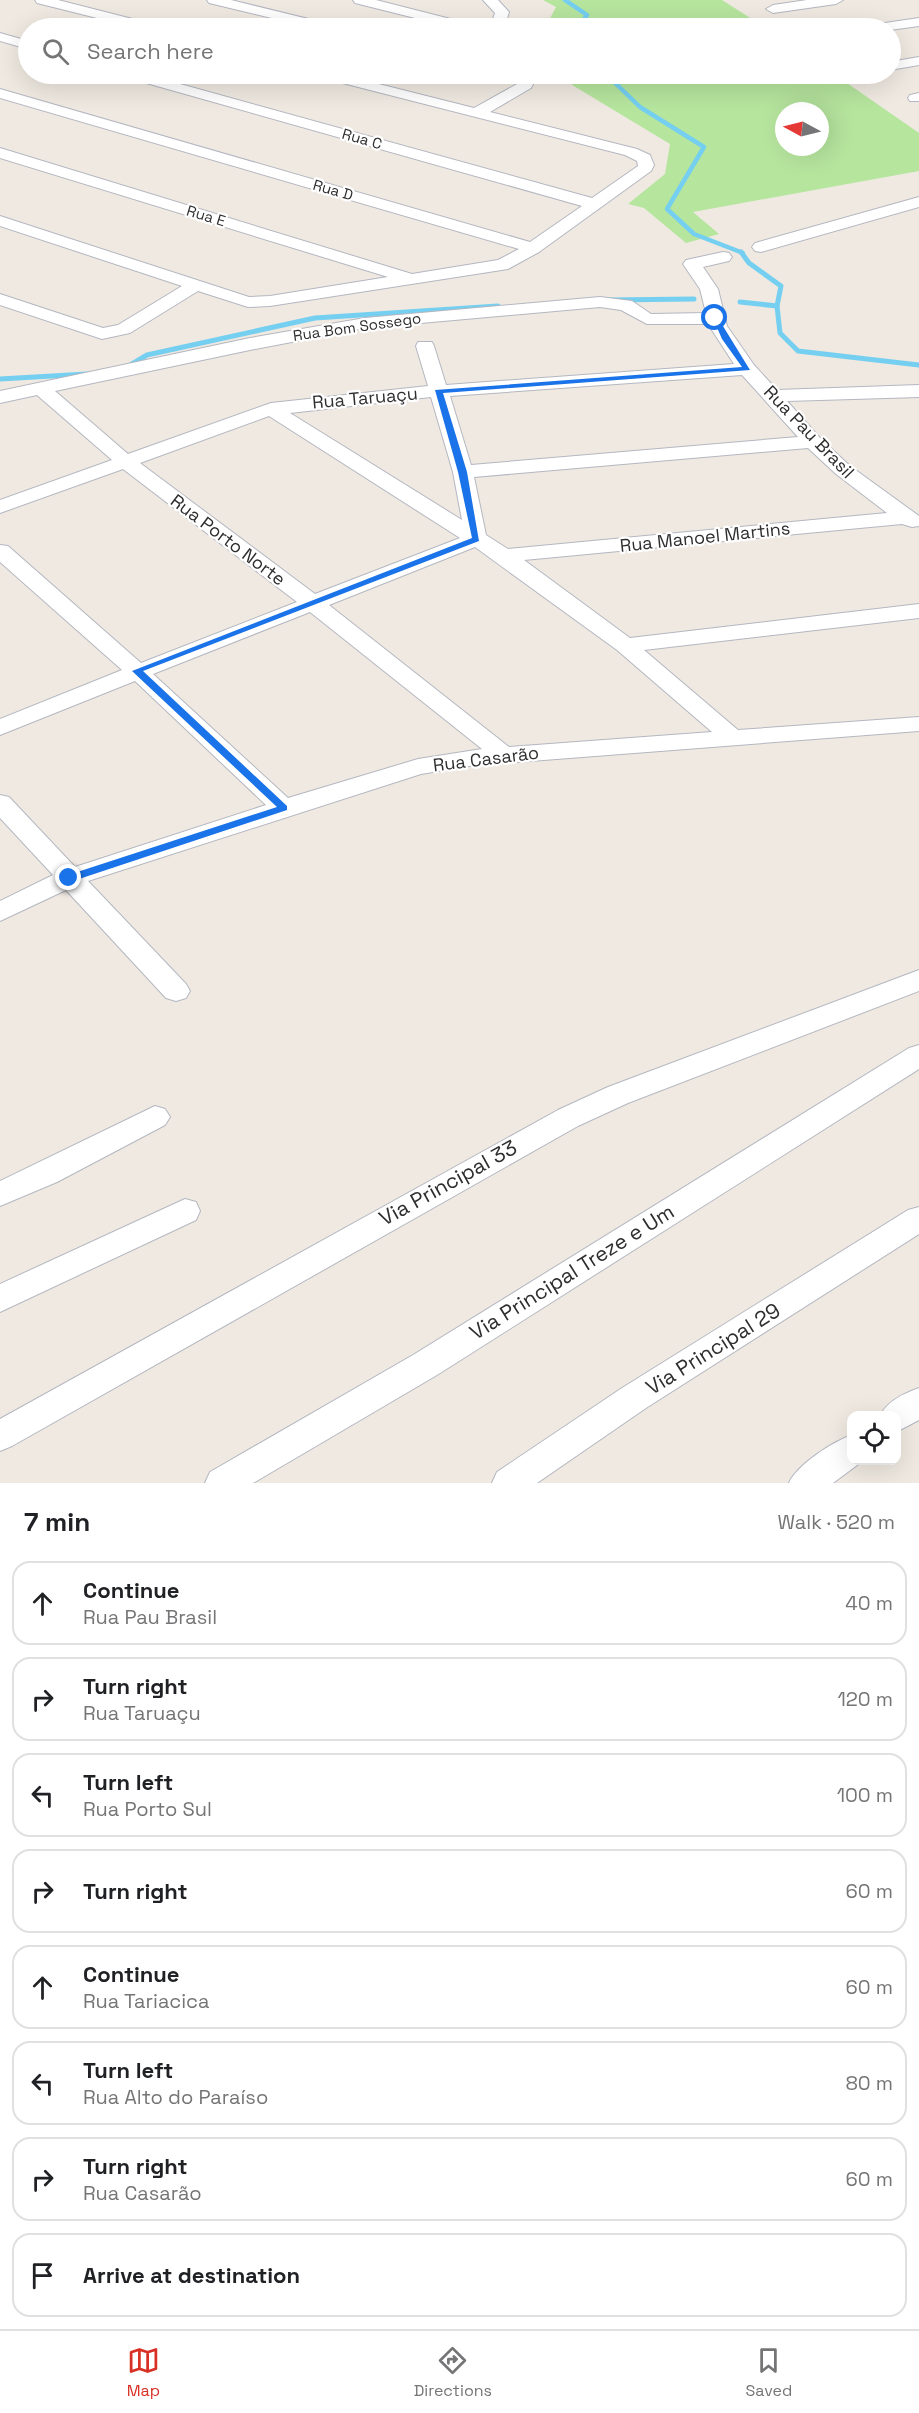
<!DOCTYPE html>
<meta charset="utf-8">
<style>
:root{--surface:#fff;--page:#f6f6f6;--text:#202124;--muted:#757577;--line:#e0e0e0;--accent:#d93025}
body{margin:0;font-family:"Space Grotesk",sans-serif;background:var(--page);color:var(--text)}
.controls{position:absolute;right:18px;bottom:18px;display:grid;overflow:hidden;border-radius:12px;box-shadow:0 6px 24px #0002}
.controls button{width:54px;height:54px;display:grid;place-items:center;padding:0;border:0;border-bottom:2px solid var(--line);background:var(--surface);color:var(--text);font:30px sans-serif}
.compass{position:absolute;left:775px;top:102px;width:54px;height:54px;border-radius:50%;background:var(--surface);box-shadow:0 6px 24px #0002;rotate:277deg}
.stop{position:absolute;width:18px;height:18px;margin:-14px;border:4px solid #1a73e8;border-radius:50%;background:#fff}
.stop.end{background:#1a73e8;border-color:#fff;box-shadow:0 2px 6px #0008}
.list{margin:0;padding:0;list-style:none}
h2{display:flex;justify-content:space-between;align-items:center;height:78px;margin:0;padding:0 24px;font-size:26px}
h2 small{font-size:20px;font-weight:400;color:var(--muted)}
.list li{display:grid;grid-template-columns:39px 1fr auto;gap:18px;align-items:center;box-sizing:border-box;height:84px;margin:0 12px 12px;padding:0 12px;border:2px solid var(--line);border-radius:18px}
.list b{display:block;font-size:22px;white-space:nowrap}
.list p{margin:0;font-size:20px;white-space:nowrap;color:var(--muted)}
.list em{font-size:20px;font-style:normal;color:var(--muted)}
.icon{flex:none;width:33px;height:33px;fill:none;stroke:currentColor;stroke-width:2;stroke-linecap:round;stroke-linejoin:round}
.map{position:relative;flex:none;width:919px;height:1483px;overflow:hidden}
.search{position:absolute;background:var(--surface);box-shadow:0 6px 24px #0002;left:18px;right:18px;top:18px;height:66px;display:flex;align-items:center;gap:15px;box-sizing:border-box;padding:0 21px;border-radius:33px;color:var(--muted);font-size:22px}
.sheet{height:846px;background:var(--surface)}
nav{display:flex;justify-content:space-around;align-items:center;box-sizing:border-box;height:84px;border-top:2px solid var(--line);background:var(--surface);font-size:16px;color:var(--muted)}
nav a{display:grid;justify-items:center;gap:3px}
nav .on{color:var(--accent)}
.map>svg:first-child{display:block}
.green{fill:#b6e59e;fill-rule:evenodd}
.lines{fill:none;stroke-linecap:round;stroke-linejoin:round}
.stream-far1{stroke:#75cff0;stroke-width:4.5}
.stream{stroke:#75cff0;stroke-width:5}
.minor-casing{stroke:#b4b7c1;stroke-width:2}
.minor{fill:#fff;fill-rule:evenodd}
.route{fill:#1a73e8}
.labels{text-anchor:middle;stroke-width:4.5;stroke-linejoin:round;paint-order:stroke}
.far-street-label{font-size:15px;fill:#2e2e2e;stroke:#fff}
.street-label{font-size:18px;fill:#2e2e2e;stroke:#fff}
.near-street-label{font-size:21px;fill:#2e2e2e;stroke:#fff}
</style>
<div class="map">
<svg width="919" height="1483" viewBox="0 0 919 1483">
<rect width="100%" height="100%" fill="#efe9e1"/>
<g class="green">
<path d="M543 0H722L766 28H545L556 7Z"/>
<path d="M554 74H834L919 133V171L693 212 719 234 686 243 644 208 628 204 665 174 670 144ZM784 111H820V147H784Z"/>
</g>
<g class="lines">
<g class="stream-far1">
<path d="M565 0 587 15 578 28"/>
<path d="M593 74 609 77 640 107 704 147 667 209 694 234 743 253"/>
</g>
<g class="stream">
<path d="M741 252 749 263 781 286 777 306 780 333 798 351 919 365"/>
<path d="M608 300 694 299"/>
<path d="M740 302 777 306"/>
<path d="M127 367 147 355 315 318 498 306"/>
<path d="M0 379 87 374"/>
</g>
<g class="minor-casing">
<g id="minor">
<path d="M35 0H58L156 25 158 28H137L37 3Z"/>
<path d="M207 0H231L333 25 335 28H313L209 3Z"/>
<path d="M353 0H376L474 25 476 28H455L355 3Z"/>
<path d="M483 0H498L509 12 504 28H490L495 13Z"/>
<path d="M807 0H843L836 4 773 13 766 9 773 5Z"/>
<path d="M919 18V26L890 30V28H871L878 24Z"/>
<path d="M0 33 28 41V49L0 41Z"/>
<path d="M919 57V65L890 70V62Z"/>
<path d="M123 74H144L592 198 638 166 637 161 625 155 319 77 317 74H339L474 108 519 83 504 77 502 74H527L534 82 531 88 490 112 637 149 650 155 654 165 651 171 539 252 508 269 270 306 248 307 198 291 130 333 102 339 0 305V294L103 328 118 325 182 286 0 226V216L249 297 270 296 388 277 0 158V148L412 274 498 260 519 249 0 98V89L530 242 582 206 125 77Z"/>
<path d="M919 93V101H910L908 98 910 95Z"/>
<path d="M919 197V207L761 252 755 251 752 247 755 243Z"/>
<path d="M723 252 729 253 732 257 729 261 703 267 718 289 727 326 754 365 777 390 919 385V397L787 401 820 438 850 466 919 516V526L912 527 902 524 524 560 630 638 919 604V618L644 650 738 730 919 717V731L504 763 469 766 421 774 88 881 186 984 190 991 186 998 176 1001 166 998 66 890 0 921V901L53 875 0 818V795L9 797 75 867 266 805 135 681 0 735V719L122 670 0 562V545L8 546 141 663 297 602 123 469 0 513V500L112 460 37 395 0 403V391L250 338 365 318 600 297 632 301 651 314 706 313 700 289 683 264 686 260ZM600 307 621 310 647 324H708L734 364 446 385 434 346 432 342H418L416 346 428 386 271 403 128 454 55 391 250 350 365 328ZM742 375 798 437 471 465 450 396ZM431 397 453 472 462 520 290 413ZM269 416 460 538 315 594 140 463ZM808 448 836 474 887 513 508 549 486 535 474 477ZM475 547 617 650 712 732 509 747 329 605ZM310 612 482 749 418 759 288 798 153 674Z"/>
<path d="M919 970V991L628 1103 578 1126 12 1446 0 1451V1419L558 1110 608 1087Z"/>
<path d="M919 1045V1069L437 1375 253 1483H205L210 1472 413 1355 909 1048Z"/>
<path d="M155 1106 165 1109 170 1117 165 1125 57 1182 0 1206V1181Z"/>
<path d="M185 1199 196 1202 200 1211 196 1220 0 1312V1284Z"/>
<path d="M919 1207V1234L646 1408 537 1483H492L497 1472 622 1388 908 1210Z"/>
<path d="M919 1388V1420L896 1432V1416H880C887 1401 905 1393 919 1388Z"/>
<path d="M852 1435V1460H864L833 1483H789C797 1465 832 1442 852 1435Z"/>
</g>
</g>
<use href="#minor" class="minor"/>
</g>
<path class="route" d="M712 316 718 318 750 370 443 393 467 472 479 541 143 671 287 806V810L73 881H65V876L277 807 132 671 472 538 458 472 435 390 742 367 722 339Z"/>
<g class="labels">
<g class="far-street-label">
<text transform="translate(362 139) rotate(16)" y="5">Rua C</text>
<text transform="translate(333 190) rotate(16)" y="5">Rua D</text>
<text transform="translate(206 216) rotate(17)" y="5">Rua E</text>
<text transform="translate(357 327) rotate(-8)" y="5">Rua Bom Sossego</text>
</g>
<g class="street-label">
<text transform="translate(365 398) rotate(-5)" y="6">Rua Taruaçu</text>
<text transform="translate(809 432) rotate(46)" y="6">Rua Pau Brasil</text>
<text transform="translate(705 537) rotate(-6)" y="6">Rua Manoel Martins</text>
<text transform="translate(228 540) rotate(37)" y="6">Rua Porto Norte</text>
<text transform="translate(486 759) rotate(-7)" y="6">Rua Casarão</text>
</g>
<g class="near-street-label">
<text transform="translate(448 1183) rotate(-29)" y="7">Via Principal 33</text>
<text transform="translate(572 1272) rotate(-32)" y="7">Via Principal Treze e Um</text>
<text transform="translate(713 1349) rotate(-32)" y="7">Via Principal 29</text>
</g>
</g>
</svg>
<div class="controls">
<button><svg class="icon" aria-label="locate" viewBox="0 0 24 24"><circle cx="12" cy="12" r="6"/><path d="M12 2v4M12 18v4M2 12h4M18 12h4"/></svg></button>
</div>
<svg class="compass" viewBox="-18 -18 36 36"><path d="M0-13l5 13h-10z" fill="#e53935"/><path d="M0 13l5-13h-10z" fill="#757577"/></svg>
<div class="stop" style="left:715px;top:318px"></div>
<div class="stop end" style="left:69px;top:878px"></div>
<div class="search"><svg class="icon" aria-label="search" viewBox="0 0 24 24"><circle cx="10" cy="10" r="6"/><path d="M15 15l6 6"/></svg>Search here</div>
</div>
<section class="sheet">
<h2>7 min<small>Walk · 520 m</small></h2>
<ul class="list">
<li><svg class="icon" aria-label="ahead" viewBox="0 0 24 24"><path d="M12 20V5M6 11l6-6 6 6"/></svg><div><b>Continue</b><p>Rua Pau Brasil</p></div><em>40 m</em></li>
<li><svg class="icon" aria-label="right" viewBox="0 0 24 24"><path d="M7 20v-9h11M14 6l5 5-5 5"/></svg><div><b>Turn right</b><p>Rua Taruaçu</p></div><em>120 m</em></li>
<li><svg class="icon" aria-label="left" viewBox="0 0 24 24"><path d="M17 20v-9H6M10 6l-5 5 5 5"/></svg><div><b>Turn left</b><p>Rua Porto Sul</p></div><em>100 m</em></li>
<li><svg class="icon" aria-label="right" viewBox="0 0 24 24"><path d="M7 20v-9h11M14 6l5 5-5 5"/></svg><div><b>Turn right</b></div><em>60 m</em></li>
<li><svg class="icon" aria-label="ahead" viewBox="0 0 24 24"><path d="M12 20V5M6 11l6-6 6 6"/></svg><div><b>Continue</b><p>Rua Tariacica</p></div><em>60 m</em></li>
<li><svg class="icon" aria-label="left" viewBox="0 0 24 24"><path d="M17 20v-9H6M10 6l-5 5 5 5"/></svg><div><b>Turn left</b><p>Rua Alto do Paraíso</p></div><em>80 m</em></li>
<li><svg class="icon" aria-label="right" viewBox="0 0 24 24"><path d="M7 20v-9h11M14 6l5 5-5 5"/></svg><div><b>Turn right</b><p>Rua Casarão</p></div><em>60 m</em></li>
<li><svg class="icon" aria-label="arrive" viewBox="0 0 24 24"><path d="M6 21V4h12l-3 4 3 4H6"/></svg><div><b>Arrive at destination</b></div></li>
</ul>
</section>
<nav>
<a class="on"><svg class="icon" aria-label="map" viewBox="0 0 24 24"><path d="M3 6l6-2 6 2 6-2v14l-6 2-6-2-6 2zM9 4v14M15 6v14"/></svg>Map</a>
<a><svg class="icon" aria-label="directions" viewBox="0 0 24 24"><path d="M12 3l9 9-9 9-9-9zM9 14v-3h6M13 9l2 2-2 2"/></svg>Directions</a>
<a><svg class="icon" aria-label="saved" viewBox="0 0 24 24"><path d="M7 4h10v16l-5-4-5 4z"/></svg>Saved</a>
</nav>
